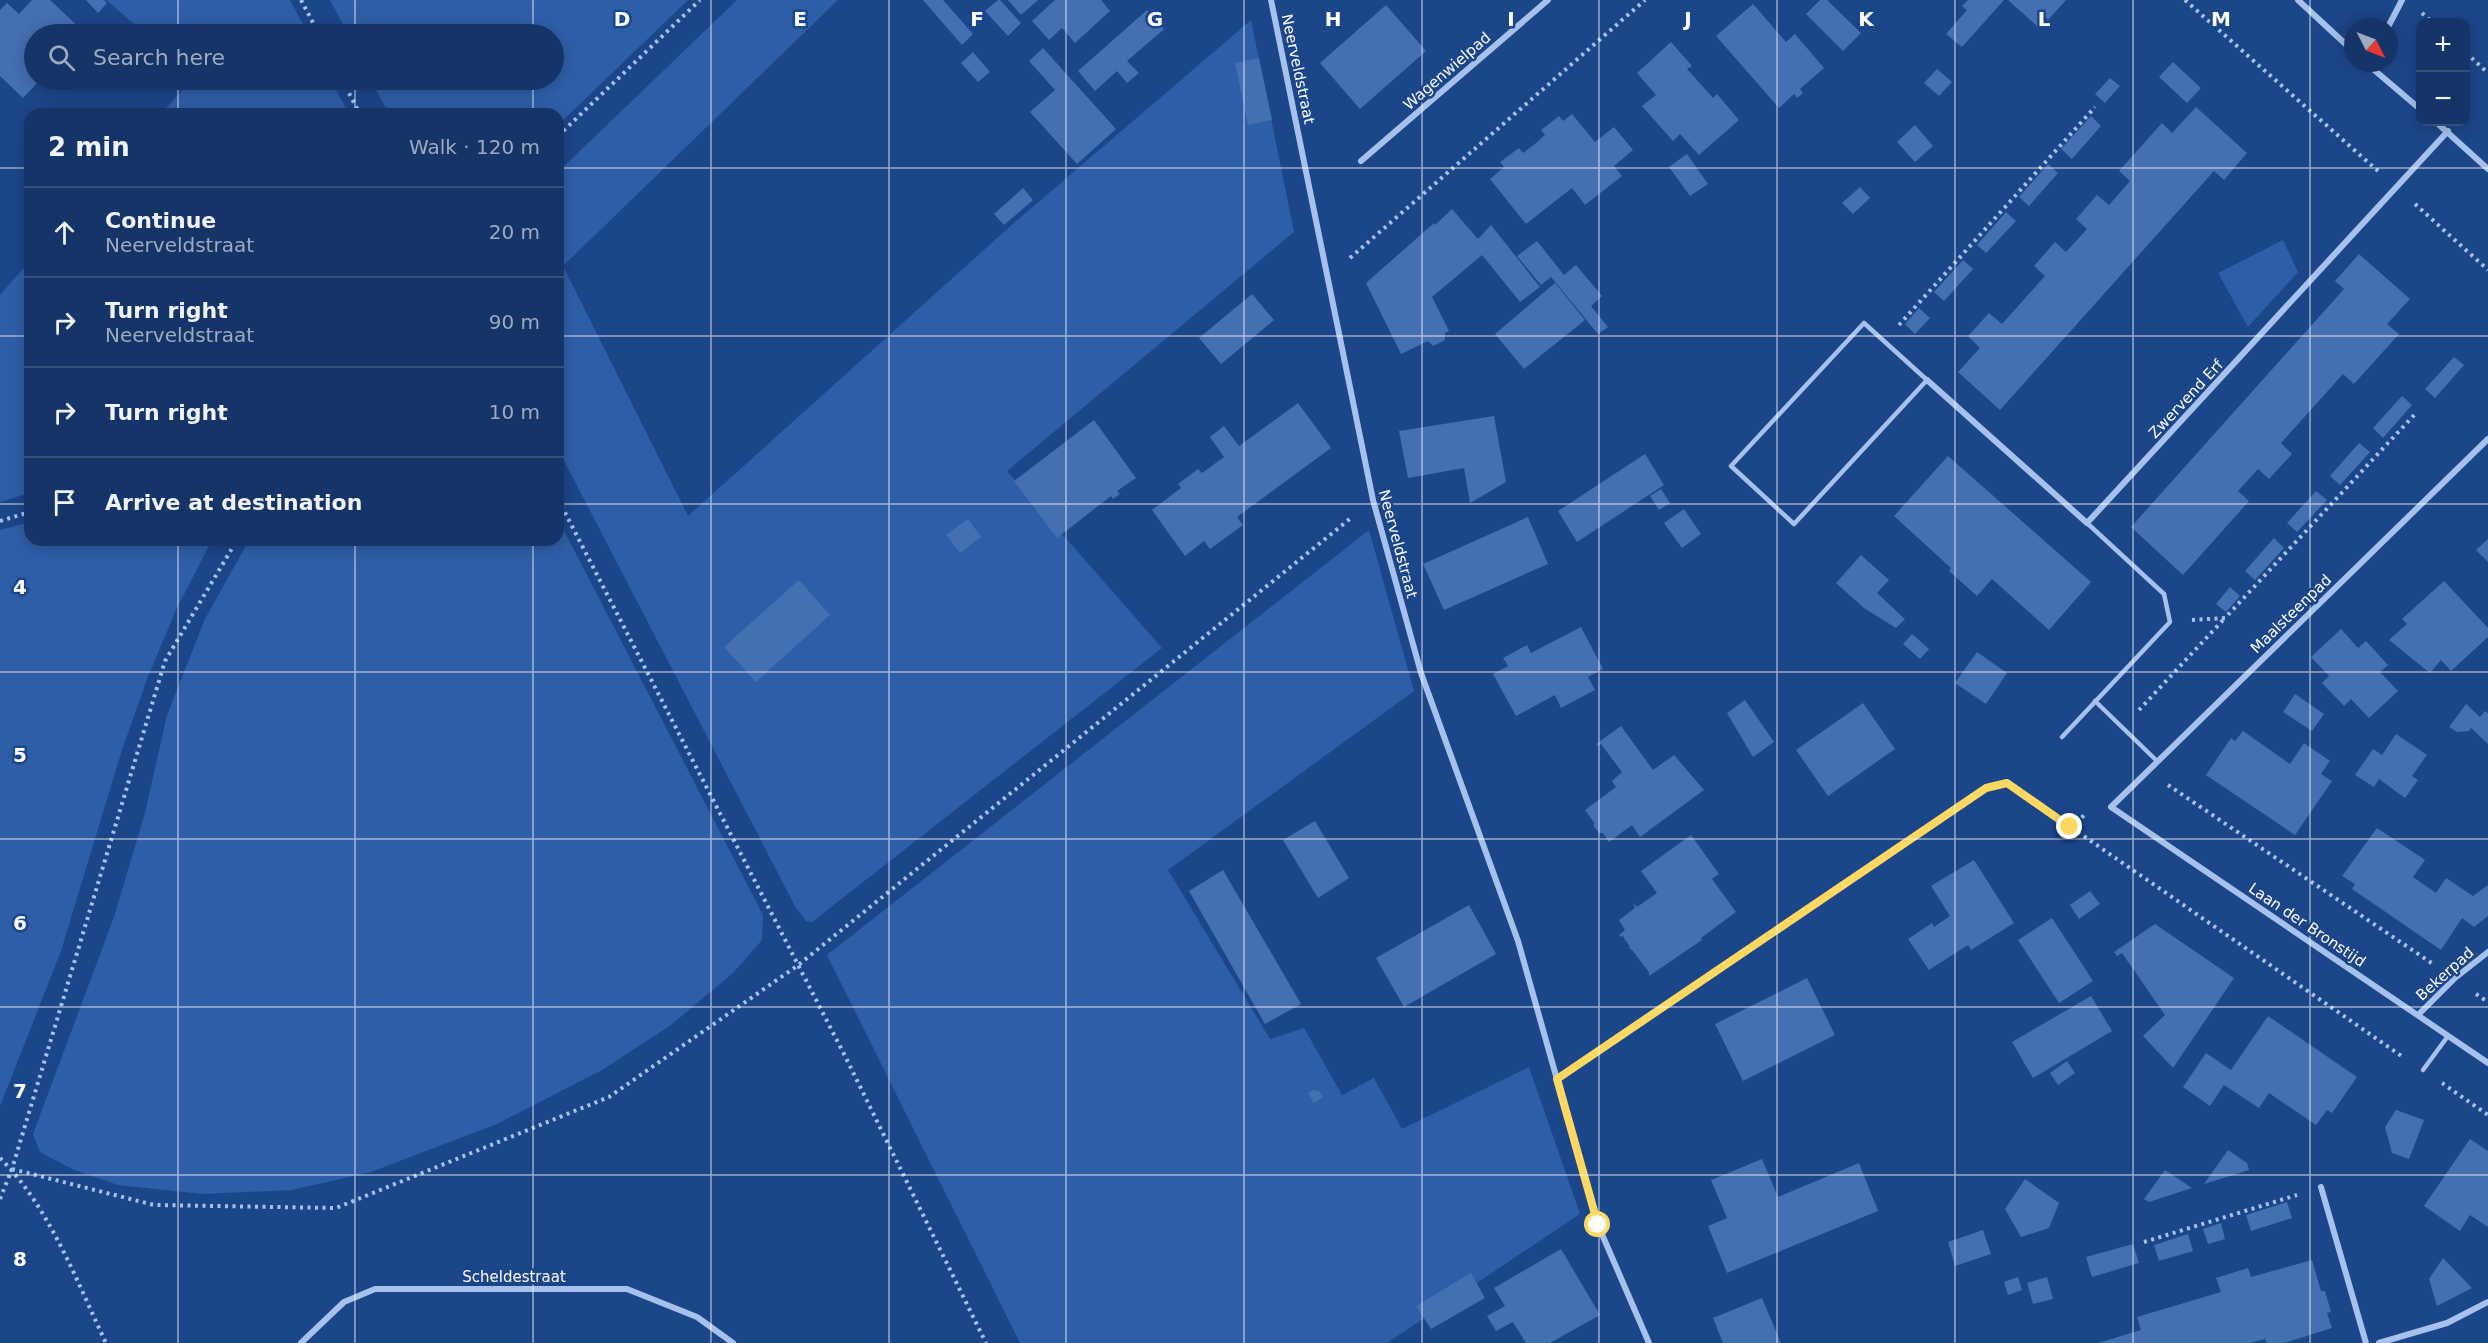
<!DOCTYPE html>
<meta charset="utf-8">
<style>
:root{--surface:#153468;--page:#1e3c6e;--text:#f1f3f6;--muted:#9daac0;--line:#344f7c}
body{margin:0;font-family:"DejaVu Sans",sans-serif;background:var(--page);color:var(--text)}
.controls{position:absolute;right:18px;top:18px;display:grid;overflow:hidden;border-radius:12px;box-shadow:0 3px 15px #0003}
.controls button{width:54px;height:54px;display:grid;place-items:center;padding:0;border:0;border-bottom:2px solid var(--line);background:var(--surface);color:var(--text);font:30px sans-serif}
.compass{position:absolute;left:2344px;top:18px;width:54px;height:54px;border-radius:50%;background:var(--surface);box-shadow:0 3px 15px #0003;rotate:132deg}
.stop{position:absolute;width:18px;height:18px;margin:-14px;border:4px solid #fdd964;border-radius:50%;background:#fff}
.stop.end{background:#fdd964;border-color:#fff;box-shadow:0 2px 6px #0008}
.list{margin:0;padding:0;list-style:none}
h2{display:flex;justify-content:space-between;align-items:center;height:78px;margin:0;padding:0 24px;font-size:26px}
h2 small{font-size:20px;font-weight:400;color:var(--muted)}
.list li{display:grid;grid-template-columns:39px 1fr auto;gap:18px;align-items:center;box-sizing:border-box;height:90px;padding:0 24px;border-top:2px solid var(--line)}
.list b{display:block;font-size:22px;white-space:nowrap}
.list p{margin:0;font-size:20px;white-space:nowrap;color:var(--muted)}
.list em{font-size:20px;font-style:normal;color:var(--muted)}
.icon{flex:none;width:33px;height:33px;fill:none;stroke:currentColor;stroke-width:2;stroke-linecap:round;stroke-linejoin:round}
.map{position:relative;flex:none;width:2488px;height:1343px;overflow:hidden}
.search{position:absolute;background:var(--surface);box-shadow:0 3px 15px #0003;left:24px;top:24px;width:540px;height:66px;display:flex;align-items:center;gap:15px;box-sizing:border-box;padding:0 21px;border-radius:33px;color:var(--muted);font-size:22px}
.panel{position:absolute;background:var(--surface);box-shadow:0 3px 15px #0003;left:24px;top:108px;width:540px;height:438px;border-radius:18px}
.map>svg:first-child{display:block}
.green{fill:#2f5ea8}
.building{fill:#446fb2}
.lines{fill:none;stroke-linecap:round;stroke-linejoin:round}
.path{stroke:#a6c2ec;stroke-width:4;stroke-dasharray:3 4.5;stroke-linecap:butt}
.service{stroke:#a6c2ec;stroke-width:4.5}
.minor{stroke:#a6c2ec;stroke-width:6}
.route{stroke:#fdd964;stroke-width:8}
.grid{fill:none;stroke:#fff;stroke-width:1.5;stroke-opacity:0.55}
.labels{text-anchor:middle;stroke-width:5;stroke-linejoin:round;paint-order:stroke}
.street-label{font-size:15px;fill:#fff;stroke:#1c468a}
.grid-label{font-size:20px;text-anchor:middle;font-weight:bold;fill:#fff;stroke:#1c468a;stroke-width:5;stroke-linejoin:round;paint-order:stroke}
</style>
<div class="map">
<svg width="2488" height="1343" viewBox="0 0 2488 1343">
<rect width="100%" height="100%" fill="#1c468a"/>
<g class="green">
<path d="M106 0H290L308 34H146Z"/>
<path d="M330 0H688L558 125V114H389L371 80H554V34H348Z"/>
<path d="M737 0H838L563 266 688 516 1015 222 1251 20 1294 232 1007 471 1162 648 812 922 806 921 796 908 558 449V172Z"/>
<path d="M191 80H331L349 114H161Z"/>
<path d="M2283 240 2298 272 2248 327 2218 273Z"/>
<path d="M30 261V493L0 502V295Z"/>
<path d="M558 519 763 915 762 940 733 973 671 1025 602 1070 497 1124 371 1172 292 1190 202 1194 118 1185 72 1169 40 1152 33 1134 114 917 145 813 167 715 205 619 249 540H558Z"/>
<path d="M30 522V540H212L175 612 147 679 121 753 61 951 0 1106V530Z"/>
<path d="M1369 530 1414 691 1168 870 1270 1039 1304 1028 1342 1095 1374 1078 1402 1129 1529 1067 1580 1214 1387 1343H1020L827 955Z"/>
</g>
<g class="building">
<path d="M32 0H50L84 32 81 34H34V80H40L23 98 0 76V10L7 3 19 14Z"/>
<path d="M86 0H104L107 3 98 13Z"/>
<path d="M923 0H943L973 34 962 45Z"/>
<path d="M998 0H1000L1021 23 1008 36 985 11Z"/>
<path d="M1008 0H1038L1021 15Z"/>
<path d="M1055 0H1101L1110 11 1075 43 1062 28 1049 40 1032 21Z"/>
<path d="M1820 0H1827L1861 33 1843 51 1806 14Z"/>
<path d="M1968 0H2004L1962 47 1946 34 1967 10 1962 6Z"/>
<path d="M2008 0H2066L2048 20 2045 17 2037 26Z"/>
<path d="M1753 4 1786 42 1795 34 1824 68 1800 89 1803 93 1797 98 1794 94 1779 108 1716 36Z"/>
<path d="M1386 5 1426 51 1360 109 1320 63Z"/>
<path d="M1147 10 1164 29 1127 61 1139 73 1127 83 1117 71 1095 91 1078 71Z"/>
<path d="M1671 42 1692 66 1687 69 1713 98 1717 94 1739 120 1699 155 1680 134 1673 141 1642 106 1656 95 1637 73Z"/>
<path d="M1043 48 1116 129 1077 164 1030 112 1055 90 1029 61Z"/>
<path d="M973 52 990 72 978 82 961 63Z"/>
<path d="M1259 58 1272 120 1248 125 1235 63Z"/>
<path d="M2173 62 2201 88 2187 103 2159 77Z"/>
<path d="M1937 69 1952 82 1939 96 1924 83Z"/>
<path d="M2110 78 2120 86 2105 103 2095 94Z"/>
<path d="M2196 107 2247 153 2224 180 2214 171 2000 410 1958 372 1980 348 1968 336 1989 313 2002 324 2045 276 2034 266 2055 242 2066 252 2087 229 2076 219 2097 195 2109 205 2130 181 2119 171 2162 123 2172 133Z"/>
<path d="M1572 114 1595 142 1614 127 1633 150 1614 166 1622 176 1585 205 1572 188 1526 224 1490 179 1504 167 1500 162 1519 148 1523 153 1536 143 1545 135 1541 130 1559 116 1563 121Z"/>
<path d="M2091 116 2101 126 2072 159 2061 149Z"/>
<path d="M1915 125 1933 146 1915 162 1897 142Z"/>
<path d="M1687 154 1708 184 1690 196 1669 167Z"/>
<path d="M2048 164 2058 173 2029 206 2019 197Z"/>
<path d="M1860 187 1870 198 1853 214 1842 203Z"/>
<path d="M1023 188 1033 200 1004 225 994 214Z"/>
<path d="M1452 209 1478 239 1491 225 1540 287 1520 302 1482 255 1432 297 1449 331 1445 333V340L1433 346 1428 341 1401 354 1366 283 1434 223 1435 225Z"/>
<path d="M2006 212 2016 221 1986 253 1977 245Z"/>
<path d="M1537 241 1564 275 1576 265 1602 296 1591 306 1608 327 1598 334 1551 277 1541 285 1517 256Z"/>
<path d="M2359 254 2410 299 2387 324 2399 334 2354 384 2343 374 2281 443 2292 454 2269 479 2258 469 2238 491 2249 501 2183 575 2131 527 2344 289 2335 281Z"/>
<path d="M1963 260 1973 269 1944 301 1934 292Z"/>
<path d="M1555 283 1585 320 1524 369 1495 334Z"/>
<path d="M1252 294 1274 320 1221 364 1199 338Z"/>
<path d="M1919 308 1930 318 1915 334 1905 324Z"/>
<path d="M2454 357 2464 365 2435 398 2425 389Z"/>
<path d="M2402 396 2412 405 2383 438 2373 428Z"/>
<path d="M1298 403 1331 448 1237 517 1243 525 1210 549 1204 541 1185 556 1152 510 1181 488 1178 484 1198 469 1202 473 1224 457 1210 437 1224 426 1239 446Z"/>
<path d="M1494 416 1506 482 1470 503 1464 468 1408 478 1399 431Z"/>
<path d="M1094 420 1136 478 1117 491 1120 494 1113 499 1111 496 1057 538 1014 481Z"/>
<path d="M2359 443 2370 452 2340 485 2330 476Z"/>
<path d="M1645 454 1664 485 1577 542 1558 511Z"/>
<path d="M1948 456 2091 582 2049 630 1992 579 1977 596 1949 571 1951 568 1894 516Z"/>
<path d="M1661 489 1670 503 1659 510 1650 496Z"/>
<path d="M2316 491 2327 500 2297 532 2287 523Z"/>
<path d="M1684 509 1701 534 1682 548 1664 523Z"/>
<path d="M1528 517 1548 564 1444 610 1423 564Z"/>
<path d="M968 519 981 537 960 553 946 535Z"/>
<path d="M2274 538 2284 548 2255 580 2245 571Z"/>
<path d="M2488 539V562L2476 550Z"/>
<path d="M1861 555 1889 580 1877 593 1905 619 1896 628 1864 608 1836 583Z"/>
<path d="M799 580 830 615 756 682 724 647Z"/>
<path d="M2444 581 2488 628V637L2451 671 2441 660 2430 673 2389 640 2407 624 2402 619Z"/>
<path d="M2230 587 2240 596 2226 612 2216 604Z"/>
<path d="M1581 627 1603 669 1588 677 1595 690 1561 708 1555 695 1516 716 1493 674 1508 666 1503 658 1527 645 1531 653Z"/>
<path d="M2341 629 2358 648 2366 641 2388 665 2380 672 2398 691 2369 718 2351 699 2344 706 2322 683 2329 676 2311 657Z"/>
<path d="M1912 634 1929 649 1920 659 1903 644Z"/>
<path d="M1977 652 2007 673 1986 704 1955 683Z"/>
<path d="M2295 694 2324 714 2312 731 2283 712Z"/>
<path d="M1745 700 1774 742 1753 757 1727 713Z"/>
<path d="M1863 703 1895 749 1828 796 1796 750Z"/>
<path d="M2466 704 2480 717 2485 711 2488 713V744L2471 728 2469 731 2457 732 2449 727Z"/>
<path d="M1621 726 1653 770 1674 755 1704 790 1640 837 1632 825 1609 842 1603 833H1599L1593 825 1595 824 1585 810 1616 787 1612 781 1622 772 1601 744 1598 746 1596 744Z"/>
<path d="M2243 731 2290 764 2304 743 2330 761 2321 774 2332 781 2295 835 2206 775 2231 738 2235 741Z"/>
<path d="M2396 734 2427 755 2412 776 2418 780 2405 798 2379 779 2374 787 2355 775 2373 749 2382 755Z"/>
<path d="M1315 821 1349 878 1318 898 1283 840Z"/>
<path d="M2377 828 2425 860 2413 877 2436 893 2446 878 2473 896 2488 885V916L2474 927 2462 918 2441 950 2352 889 2355 884 2342 876Z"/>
<path d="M1691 835 1719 874 1712 879 1736 912 1701 938 1702 940 1649 976V972L1632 950 1629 948 1630 947 1622 935 1621 937 1619 935 1625 930 1619 920 1635 908 1633 903 1637 907 1657 893 1641 871Z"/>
<path d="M1974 860 2014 923 1971 950 1968 945 1929 970 1908 939 1932 923 1934 927 1950 916 1931 886Z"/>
<path d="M1223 870 1301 1004 1265 1024 1189 891Z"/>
<path d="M2090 891 2100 904 2079 919 2070 905Z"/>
<path d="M1469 905 1496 954 1404 1007 1376 958Z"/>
<path d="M2052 918 2093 981 2059 1003 2018 940Z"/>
<path d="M2155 924 2234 978 2173 1068 2143 1036 2165 1015 2122 953 2117 956 2114 952Z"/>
<path d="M1807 978 1835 1035 1743 1081 1715 1024Z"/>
<path d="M2091 996 2112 1031 2033 1078 2012 1042Z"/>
<path d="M2268 1016 2357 1077 2332 1113 2327 1110 2316 1125 2269 1093 2259 1108 2224 1085 2210 1106 2183 1087 2206 1053 2231 1070Z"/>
<path d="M2067 1061 2075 1073 2058 1085 2050 1073Z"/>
<path d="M1313 1090 1319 1091 1323 1097 1314 1103 1308 1093Z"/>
<path d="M2396 1110 2424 1120 2409 1159 2392 1153 2385 1127Z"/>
<path d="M2470 1139 2488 1151V1227L2470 1215 2460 1231 2424 1206Z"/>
<path d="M2228 1150 2247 1163 2249 1170 2204 1184Z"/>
<path d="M1762 1159 1778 1197 1859 1163 1878 1211 1727 1273 1708 1226 1727 1218 1711 1180Z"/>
<path d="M2165 1170 2192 1188 2149 1202 2144 1199Z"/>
<path d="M2025 1179 2059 1203 2049 1228 2021 1237 2005 1209Z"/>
<path d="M2287 1202 2292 1218 2251 1231 2246 1215Z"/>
<path d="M2221 1223 2225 1239 2208 1244 2203 1229Z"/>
<path d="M1983 1230 1991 1254 1955 1266 1948 1242Z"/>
<path d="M2188 1234 2193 1251 2159 1261 2154 1245Z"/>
<path d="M2133 1244 2139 1263 2092 1277 2086 1257Z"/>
<path d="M1561 1249 1600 1315 1550 1343H1526L1513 1322 1496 1331 1487 1316 1505 1306 1494 1288Z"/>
<path d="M2443 1258 2472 1288 2437 1306 2429 1279Z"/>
<path d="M2312 1260 2321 1291H2325L2331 1312 2327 1313 2332 1328 2284 1343H2267L2265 1339 2250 1343H2098L2141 1330 2137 1317 2221 1292 2216 1278 2248 1268 2251 1277Z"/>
<path d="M1471 1273 1485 1298 1431 1329 1416 1306Z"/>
<path d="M2018 1277 2022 1290 2008 1295 2004 1282Z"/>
<path d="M2047 1277 2053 1299 2033 1304 2027 1283Z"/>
<path d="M1762 1298 1781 1343H1723L1713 1318Z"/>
</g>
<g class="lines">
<g class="path">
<path d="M301 0 319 34"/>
<path d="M2185 0 2378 171"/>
<path d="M2422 13 2432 22"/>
<path d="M2466 53 2488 73"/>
<path d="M342 80 360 114"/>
<path d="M558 136 700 0"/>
<path d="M2415 204 2488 270"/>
<path d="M1350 258 1645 0"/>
<path d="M1899 325 2095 107"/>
<path d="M558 499 845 1056 986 1343"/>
<path d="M0 521 30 512"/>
<path d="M2192 620 2225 618 2417 412"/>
<path d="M2139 710 2224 619"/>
<path d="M2010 785 2403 1057"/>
<path d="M2168 785 2433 964"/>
<path d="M2070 827 2087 813"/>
<path d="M2476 994 2488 1002"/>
<path d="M2442 1083 2488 1115"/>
<path d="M0 1158C50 1208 76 1280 106 1343"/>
<path d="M12 1169 154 1205 336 1208 609 1097 797 966 1351 518"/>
<path d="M0 1199 12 1169 165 661 237 540"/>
<path d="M2144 1242 2297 1195"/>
</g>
<g class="service">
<path d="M1864 323 1927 380 1794 524 1731 466Z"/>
<path d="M2095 701 2157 761"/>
<path d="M2062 737 2170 622 2164 594 2087 523"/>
<path d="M2423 1070 2448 1036"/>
</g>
<g class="minor">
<path d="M1271 0 1373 500 1421 673 1518 941 1598 1225 1649 1343"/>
<path d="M2298 0 2353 51"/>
<path d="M2388 27 2402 0"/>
<path d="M2366 63 2420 109"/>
<path d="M2436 122 2488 169"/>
<path d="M1361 161 1548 0"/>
<path d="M1927 380 2087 523 2448 131"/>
<path d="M2488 439 2111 807 2488 1063"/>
<path d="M2418 1015 2455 978 2488 952"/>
<path d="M1557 1079 1986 788"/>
<path d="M2321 1187 2366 1343"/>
<path d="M301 1343 344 1302 375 1289H627L697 1317 733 1343"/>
<path d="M2379 1343 2447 1323 2488 1302"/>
</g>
</g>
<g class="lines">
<path class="route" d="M1598 1225 1557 1079 1986 788 2007 783 2070 827"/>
</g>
<path class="grid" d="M178 0V34M355 0V34M533 0V34M711 0V1343M889 0V1343M1066 0V1343M1244 0V1343M1422 0V1343M1599 0V1343M1777 0V1343M1955 0V1343M2133 0V1343M2310 0V1343M178 80V114M355 80V114M533 80V114M0 168H30M558 168H2488M0 336H30M558 336H2488M0 504H30M558 504H2488M178 540V1343M355 540V1343M533 540V1343M0 672H2488M0 839H2488M0 1007H2488M0 1175H2488"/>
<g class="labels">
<g class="street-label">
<text transform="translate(1298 69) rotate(78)" y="5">Neerveldstraat</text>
<text transform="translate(1447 71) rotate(-41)" y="5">Wagenwielpad</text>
<text transform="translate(2186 399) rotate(-47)" y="5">Zwervend Erf</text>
<text transform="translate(1398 544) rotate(75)" y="5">Neerveldstraat</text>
<text transform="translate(2291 614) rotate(-44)" y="5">Maalsteenpad</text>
<text transform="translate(2307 925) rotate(34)" y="5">Laan der Bronstijd</text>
<text transform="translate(2445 974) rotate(-42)" y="5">Bekerpad</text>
<text x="514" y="1282">Scheldestraat</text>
</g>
</g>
<g class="grid-label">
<text x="622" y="26">D</text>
<text x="800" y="26">E</text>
<text x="977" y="26">F</text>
<text x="1155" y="26">G</text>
<text x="1333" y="26">H</text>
<text x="1511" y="26">I</text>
<text x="1688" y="26">J</text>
<text x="1866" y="26">K</text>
<text x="2044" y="26">L</text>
<text x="2221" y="26">M</text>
<text x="20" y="594">4</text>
<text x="20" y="762">5</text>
<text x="20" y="930">6</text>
<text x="20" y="1098">7</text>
<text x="20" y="1266">8</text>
</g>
</svg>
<div class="controls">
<button>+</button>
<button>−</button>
</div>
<svg class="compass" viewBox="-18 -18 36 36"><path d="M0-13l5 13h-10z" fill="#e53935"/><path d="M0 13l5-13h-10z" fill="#9daac0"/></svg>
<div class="stop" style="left:1598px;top:1225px"></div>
<div class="stop end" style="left:2070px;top:827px"></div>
<div class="search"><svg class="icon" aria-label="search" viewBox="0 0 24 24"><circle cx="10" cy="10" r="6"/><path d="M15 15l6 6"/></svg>Search here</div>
<section class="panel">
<h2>2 min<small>Walk · 120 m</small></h2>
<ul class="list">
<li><svg class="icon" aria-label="ahead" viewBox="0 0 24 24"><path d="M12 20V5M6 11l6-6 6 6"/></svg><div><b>Continue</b><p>Neerveldstraat</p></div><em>20 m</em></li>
<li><svg class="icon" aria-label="right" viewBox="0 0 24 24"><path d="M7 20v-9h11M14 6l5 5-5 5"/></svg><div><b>Turn right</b><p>Neerveldstraat</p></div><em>90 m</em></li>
<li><svg class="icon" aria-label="right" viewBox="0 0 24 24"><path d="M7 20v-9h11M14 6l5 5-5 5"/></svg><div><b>Turn right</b></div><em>10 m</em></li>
<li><svg class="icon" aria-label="arrive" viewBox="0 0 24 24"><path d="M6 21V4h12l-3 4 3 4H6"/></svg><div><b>Arrive at destination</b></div></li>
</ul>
</section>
</div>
